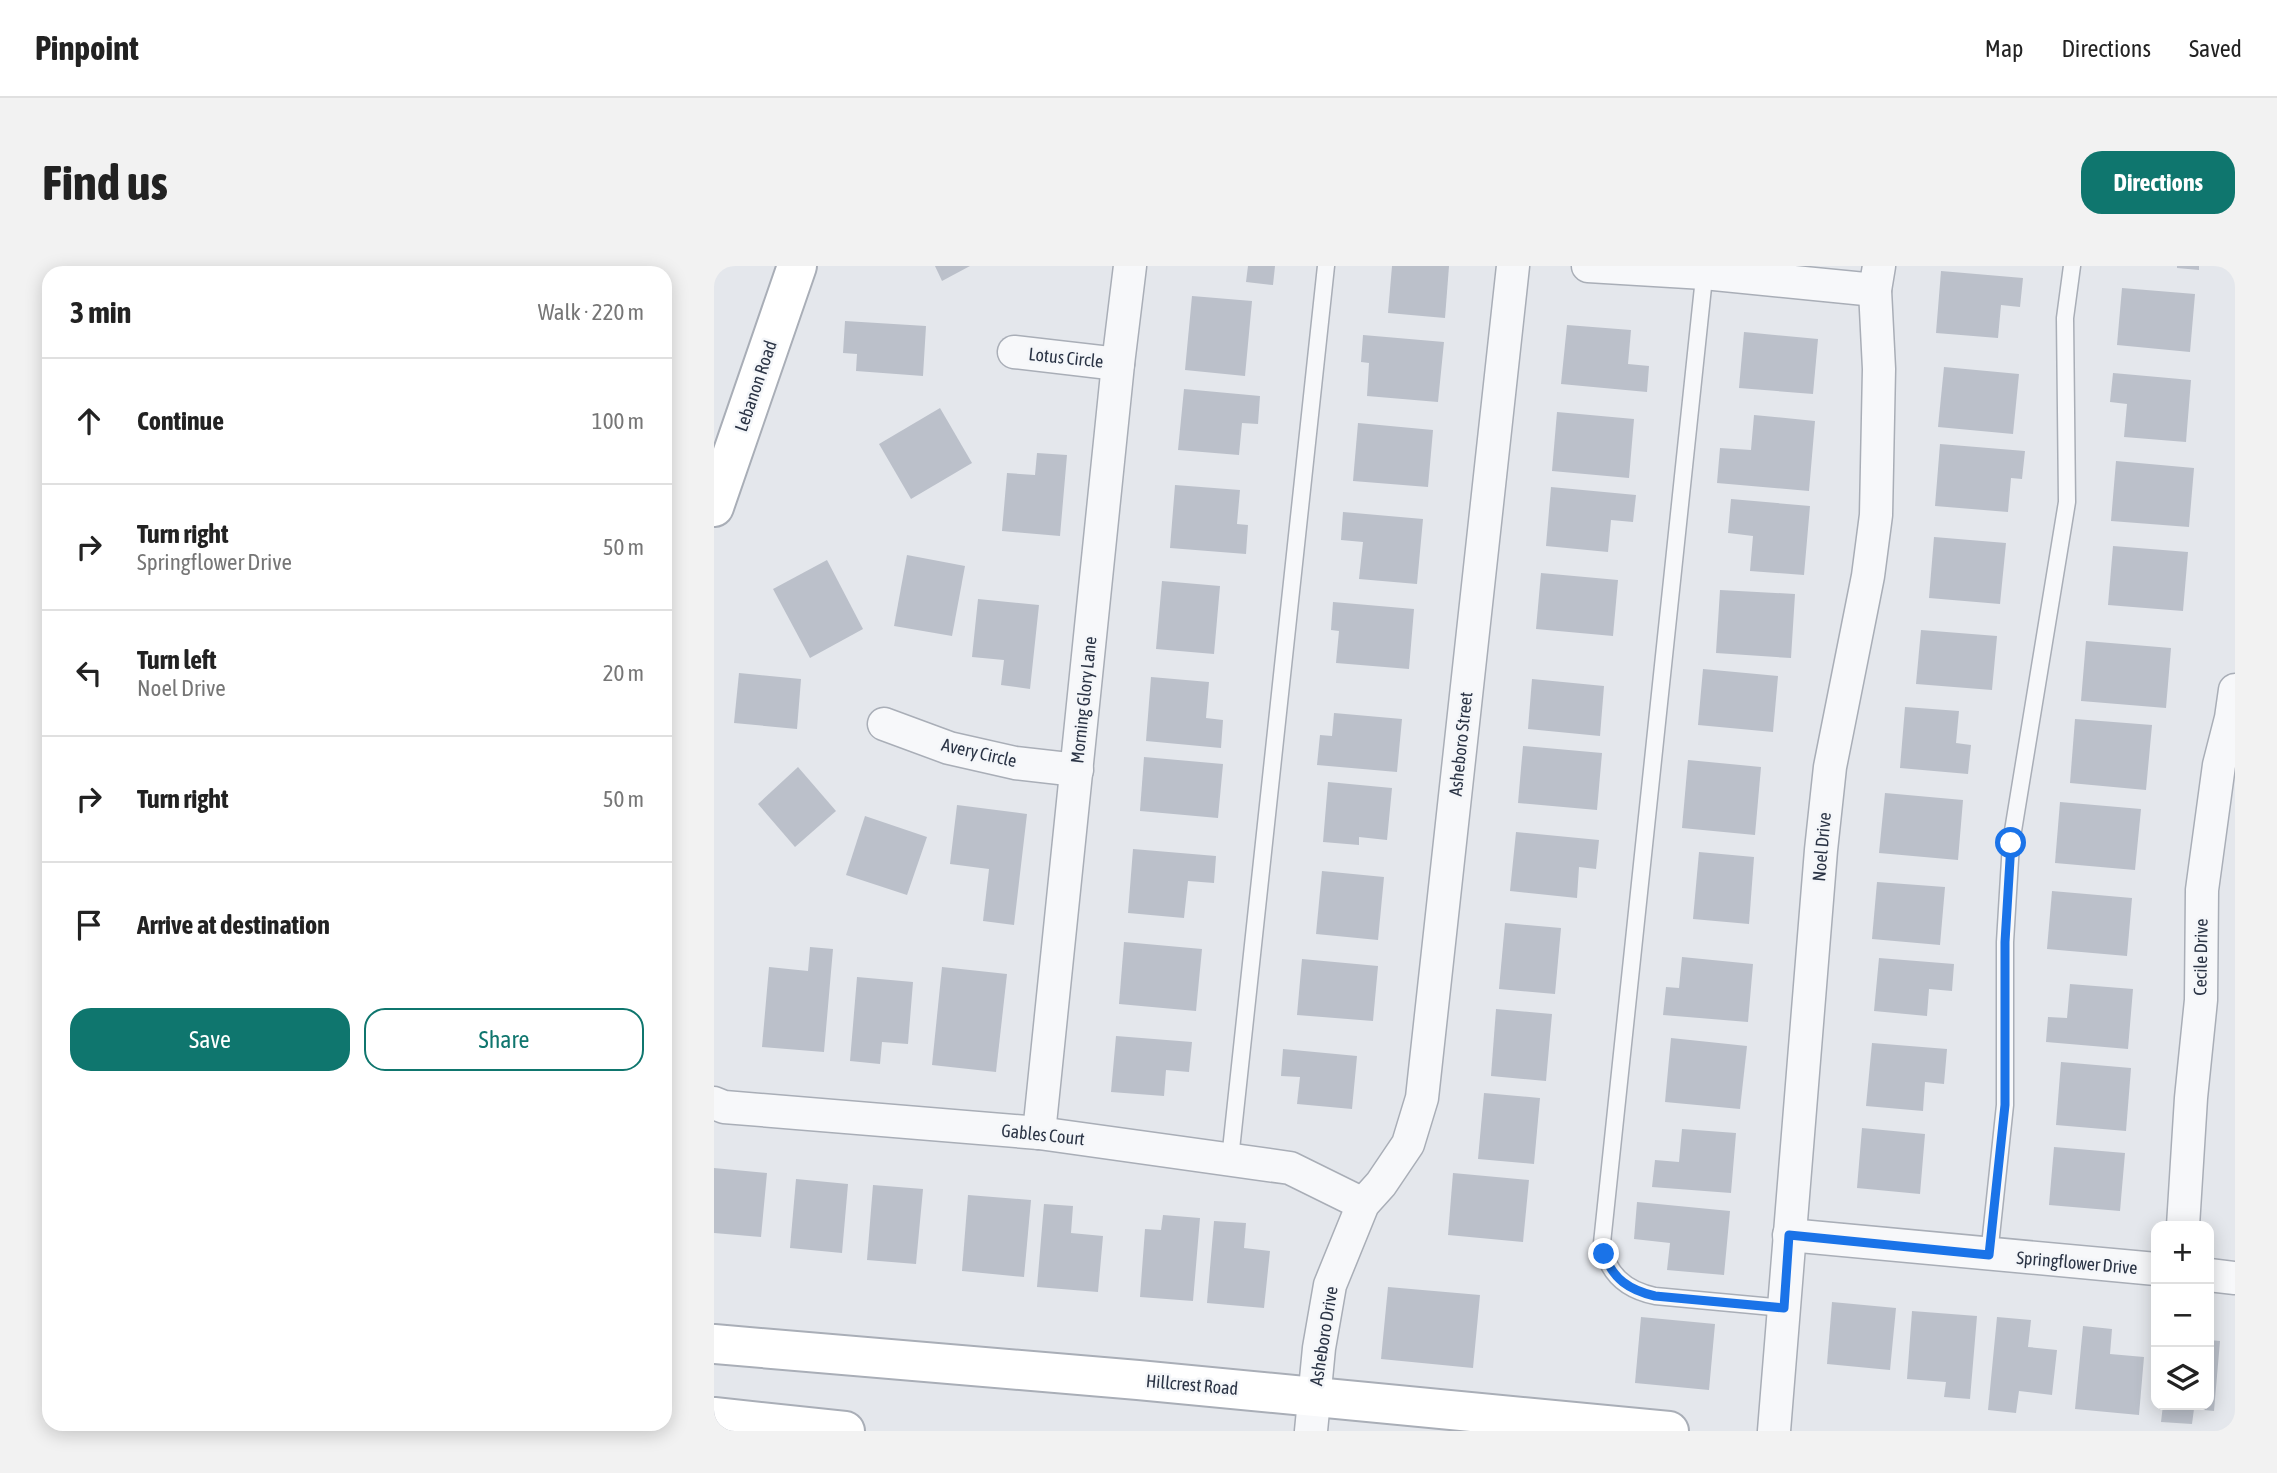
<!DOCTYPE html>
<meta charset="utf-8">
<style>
:root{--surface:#fff;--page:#f2f2f2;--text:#222;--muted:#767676;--line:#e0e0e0;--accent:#0f766e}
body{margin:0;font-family:"Asap Condensed",sans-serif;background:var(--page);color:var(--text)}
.controls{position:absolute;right:21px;bottom:21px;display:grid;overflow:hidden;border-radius:14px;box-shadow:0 4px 18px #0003}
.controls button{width:63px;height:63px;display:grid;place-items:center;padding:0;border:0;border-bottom:2px solid var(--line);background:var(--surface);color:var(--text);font:35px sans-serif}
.stop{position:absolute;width:21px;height:21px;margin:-16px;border:5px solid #1a73e8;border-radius:50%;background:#fff}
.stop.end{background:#1a73e8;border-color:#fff;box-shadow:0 2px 7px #0008}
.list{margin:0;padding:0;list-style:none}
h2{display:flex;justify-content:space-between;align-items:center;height:91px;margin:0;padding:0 28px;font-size:30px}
h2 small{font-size:23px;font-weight:400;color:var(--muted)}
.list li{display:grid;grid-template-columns:46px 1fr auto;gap:21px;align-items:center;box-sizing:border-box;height:126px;padding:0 28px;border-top:2px solid var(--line)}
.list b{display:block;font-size:26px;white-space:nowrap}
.list p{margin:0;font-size:23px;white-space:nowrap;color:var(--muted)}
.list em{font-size:23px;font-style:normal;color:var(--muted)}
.actions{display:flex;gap:14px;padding:21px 28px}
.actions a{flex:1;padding:16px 0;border:2px solid var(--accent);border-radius:21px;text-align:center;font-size:24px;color:var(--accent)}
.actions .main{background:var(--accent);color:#fff}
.icon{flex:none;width:38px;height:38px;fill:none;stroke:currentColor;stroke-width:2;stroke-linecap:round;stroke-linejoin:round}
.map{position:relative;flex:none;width:1521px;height:1165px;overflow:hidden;border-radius:21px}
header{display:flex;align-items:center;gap:42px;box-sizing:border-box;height:98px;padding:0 35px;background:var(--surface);border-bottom:2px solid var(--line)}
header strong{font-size:33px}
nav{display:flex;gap:38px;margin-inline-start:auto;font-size:24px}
.intro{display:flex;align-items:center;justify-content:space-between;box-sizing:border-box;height:168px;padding:0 42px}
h1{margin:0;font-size:49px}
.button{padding:18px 32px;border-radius:21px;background:var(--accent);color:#fff;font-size:24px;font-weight:700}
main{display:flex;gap:42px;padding:0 42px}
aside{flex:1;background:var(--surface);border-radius:21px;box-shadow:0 4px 18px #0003}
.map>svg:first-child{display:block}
.building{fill:#bbc0ca}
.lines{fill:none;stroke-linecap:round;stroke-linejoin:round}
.lane-casing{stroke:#a9aeb7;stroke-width:19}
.street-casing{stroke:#a9aeb7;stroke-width:35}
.secondary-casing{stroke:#a9aeb7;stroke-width:42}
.lane{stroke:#f7f8fa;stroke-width:16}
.street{stroke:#f7f8fa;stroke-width:32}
.secondary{stroke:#fff;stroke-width:38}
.route{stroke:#1a73e8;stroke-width:9}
.labels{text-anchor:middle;stroke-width:5;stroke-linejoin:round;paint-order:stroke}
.street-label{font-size:18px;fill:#2b3445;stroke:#f4f6f9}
</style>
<header>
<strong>Pinpoint</strong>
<nav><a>Map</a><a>Directions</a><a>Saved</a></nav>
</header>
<div class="intro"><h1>Find us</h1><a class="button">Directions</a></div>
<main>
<aside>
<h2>3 min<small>Walk · 220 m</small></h2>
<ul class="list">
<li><svg class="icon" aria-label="ahead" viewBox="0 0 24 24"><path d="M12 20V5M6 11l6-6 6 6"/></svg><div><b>Continue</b></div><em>100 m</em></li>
<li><svg class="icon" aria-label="right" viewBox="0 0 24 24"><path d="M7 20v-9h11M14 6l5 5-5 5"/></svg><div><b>Turn right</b><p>Springflower Drive</p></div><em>50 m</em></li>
<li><svg class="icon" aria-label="left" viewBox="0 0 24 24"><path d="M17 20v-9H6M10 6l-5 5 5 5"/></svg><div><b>Turn left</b><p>Noel Drive</p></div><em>20 m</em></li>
<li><svg class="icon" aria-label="right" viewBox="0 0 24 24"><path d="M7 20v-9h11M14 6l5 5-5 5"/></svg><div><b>Turn right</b></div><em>50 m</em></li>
<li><svg class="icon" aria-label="arrive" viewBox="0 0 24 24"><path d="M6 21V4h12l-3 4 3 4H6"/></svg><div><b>Arrive at destination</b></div></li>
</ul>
<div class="actions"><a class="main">Save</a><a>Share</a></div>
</aside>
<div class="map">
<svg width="1521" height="1165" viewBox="0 0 1521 1165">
<rect width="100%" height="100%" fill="#e4e7ec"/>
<g class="building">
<path d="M221 0H256L228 15Z"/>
<path d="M534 0H561L559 19 532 16Z"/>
<path d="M678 0H735L731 52 674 47Z"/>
<path d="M1463 0H1485V4L1463 2Z"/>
<path d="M1227 5 1309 12 1306 41 1287 39 1284 72 1222 67Z"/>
<path d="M1408 22 1481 28 1476 86 1403 79Z"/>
<path d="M478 30 538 35 531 110 471 104Z"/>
<path d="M131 55 212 60 209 110 142 105 143 88 129 87Z"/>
<path d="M853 59 917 64 914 98 935 100 933 126 847 118Z"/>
<path d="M1030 66 1104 73 1099 128 1025 122Z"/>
<path d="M649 69 730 76 724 136 653 130 655 97 647 96Z"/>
<path d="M1230 101 1305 108 1299 168 1224 161Z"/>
<path d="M1399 107 1477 114 1472 176 1410 171 1413 138 1396 136Z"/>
<path d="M470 123 546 130 544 158 528 157 525 189 464 184Z"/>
<path d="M226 142 258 197 197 233 165 178Z"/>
<path d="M843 146 920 153 915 212 838 205Z"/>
<path d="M1040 149 1101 155 1095 225 1003 217 1006 182 1037 184Z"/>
<path d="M644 157 719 164 714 221 639 215Z"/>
<path d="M1226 178 1311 185 1308 213 1297 212 1294 246 1221 240Z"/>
<path d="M323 187 353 189 346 270 288 265 293 207 321 209Z"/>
<path d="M1402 195 1480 202 1475 261 1397 255Z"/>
<path d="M461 219 526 224 523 258 534 259 532 288 456 282Z"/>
<path d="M837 221 922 229 919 256 897 254 894 286 832 280Z"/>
<path d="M1017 233 1096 240 1090 309 1036 305 1039 270 1014 267Z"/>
<path d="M629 246 709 253 703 318 645 313 649 276 627 274Z"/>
<path d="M1220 271 1292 277 1286 338 1215 332Z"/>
<path d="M1399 280 1474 286 1469 345 1394 339Z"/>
<path d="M193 289 251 300 238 370 180 360Z"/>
<path d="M113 294 149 363 96 392 59 323Z"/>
<path d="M827 307 904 314 899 370 822 363Z"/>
<path d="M448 315 506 320 500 388 442 383Z"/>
<path d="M1006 324 1081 328 1077 392 1002 387Z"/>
<path d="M264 333 325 339 316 423 287 419 290 394 258 391Z"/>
<path d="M619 336 700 343 695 403 622 397 625 365 617 364Z"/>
<path d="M1207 364 1283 370 1278 424 1202 418Z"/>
<path d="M1372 375 1457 382 1452 442 1367 435Z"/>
<path d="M989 403 1064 410 1059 466 984 459Z"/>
<path d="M25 407 87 413 83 463 20 457Z"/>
<path d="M437 411 495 416 492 452 509 454 507 482 432 475Z"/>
<path d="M818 413 890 420 886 470 814 463Z"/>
<path d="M1191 441 1245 445 1242 477 1257 479 1254 508 1186 502Z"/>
<path d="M620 447 688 453 683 506 603 499 606 469 618 470Z"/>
<path d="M1361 453 1438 459 1432 524 1356 517Z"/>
<path d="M809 480 888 487 883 544 804 537Z"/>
<path d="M430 491 509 498 504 552 426 545Z"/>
<path d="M974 494 1047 501 1041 569 968 562Z"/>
<path d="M84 501 122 545 81 581 44 538Z"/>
<path d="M614 516 678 522 673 574 645 571V579L609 576Z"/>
<path d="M1171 527 1249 534 1244 594 1165 587Z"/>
<path d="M1346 536 1427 543 1421 604 1341 597Z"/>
<path d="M243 539 313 548 300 659 269 655 275 603 236 598Z"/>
<path d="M151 550 213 571 193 629 132 609Z"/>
<path d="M802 566 885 574 882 603 865 601 863 632 796 625Z"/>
<path d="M419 583 502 590 500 617 474 615 470 652 414 647Z"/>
<path d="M985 586 1040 591 1035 658 979 653Z"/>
<path d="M608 605 670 611 664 674 602 668Z"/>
<path d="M1163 616 1231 621 1226 679 1158 673Z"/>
<path d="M1338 625 1418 632 1413 690 1333 683Z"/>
<path d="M791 657 847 662 841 728 785 723Z"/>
<path d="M410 676 488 683 482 745 405 738Z"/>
<path d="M96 681 119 683 110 786 48 781 55 701 94 705Z"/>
<path d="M968 691 1039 698 1034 756 949 749 952 721 965 722Z"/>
<path d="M1165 692 1240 698 1238 725 1215 723 1213 750 1160 745Z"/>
<path d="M588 693 664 700 659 755 583 749Z"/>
<path d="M228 701 293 708 282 806 218 799Z"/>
<path d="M143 711 199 716 194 778 168 776 166 798 136 795Z"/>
<path d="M1356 718 1419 723 1414 783 1332 776 1334 751 1353 752Z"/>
<path d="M782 743 838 748 832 815 777 810Z"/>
<path d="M402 770 478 776 475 806 452 804 450 830 397 826Z"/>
<path d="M957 772 1033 780 1026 843 951 836Z"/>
<path d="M1158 777 1233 783 1230 818 1211 816 1209 845 1152 840Z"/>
<path d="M569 783 643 790 638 843 583 838 586 811 567 810Z"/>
<path d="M1347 796 1417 802 1412 865 1342 859Z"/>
<path d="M770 827 826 832 820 898 764 893Z"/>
<path d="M1148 862 1211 868 1206 928 1143 922Z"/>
<path d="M968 863 1022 867 1017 927 938 921 941 894 965 896Z"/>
<path d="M1340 881 1411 887 1406 945 1335 939Z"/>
<path d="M0 902 53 907 47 971 0 967Z"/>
<path d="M739 907 815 914 809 976 734 969Z"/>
<path d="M82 913 134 918 128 987 76 982Z"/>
<path d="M159 919 209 923 202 998 153 994Z"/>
<path d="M254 929 317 934 310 1011 248 1005Z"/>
<path d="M923 936 1016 945 1010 1009 953 1004 956 977 920 973Z"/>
<path d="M330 938 359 940 357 967 389 970 384 1026 323 1021Z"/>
<path d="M449 949 486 952 479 1035 426 1031 431 963 447 964Z"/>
<path d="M500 955 532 957 530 982 556 985 550 1042 493 1037Z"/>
<path d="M674 1021 766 1029 759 1102 667 1093Z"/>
<path d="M1118 1036 1182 1042 1176 1104 1113 1098Z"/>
<path d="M1198 1045 1263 1050 1256 1133 1230 1131 1232 1116 1193 1113Z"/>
<path d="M927 1051 1001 1058 995 1124 921 1117Z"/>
<path d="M1283 1051 1317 1054 1314 1081 1343 1084 1338 1129 1305 1125 1302 1147 1274 1144Z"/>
<path d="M1369 1060 1398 1063 1396 1088 1430 1091 1425 1149 1361 1143Z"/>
<path d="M1495 1074 1506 1075 1500 1145 1480 1143 1478 1158 1447 1156 1449 1139H1495Z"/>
</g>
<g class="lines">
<g class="lane-casing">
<g id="lane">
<path d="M991 2 888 977C893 1008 912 1024 941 1030L1070 1042"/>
<path d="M516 893 612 0"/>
<path d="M1275 989 1291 839V676L1297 577 1353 236 1351 52 1358 0"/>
</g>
</g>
<g class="street-casing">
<g id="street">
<path d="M874 0 990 7 1161 24"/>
<path d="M300 86 404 98"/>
<path d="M170 458 235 482 301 497 363 504"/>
<path d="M0 837 10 841 325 867 576 902 649 938"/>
<path d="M325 867 404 98 416 0"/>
<path d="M1469 960 1477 832 1487 734 1488 624 1505 499 1517 452 1521 424"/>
<path d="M1075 969 1442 1003"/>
<path d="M1495 1009 1521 1012"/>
<path d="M597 1165 605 1082 616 1019 649 938 667 918 694 878 708 832 799 0"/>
<path d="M1060 1165 1107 584 1116 501 1154 310 1162 249 1165 103 1161 24 1165 0"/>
</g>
</g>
<g class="secondary-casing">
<g id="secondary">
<path d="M0 241 83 0"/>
<path d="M0 1078 424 1114 955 1165"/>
<path d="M0 1151 131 1165"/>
</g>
</g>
<use href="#lane" class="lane"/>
<use href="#street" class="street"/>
<use href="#secondary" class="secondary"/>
</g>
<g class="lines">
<path class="route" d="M890 988C899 1013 915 1024 941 1030L1070 1042 1075 969 1275 989 1291 839V676L1297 577"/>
</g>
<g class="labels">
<g class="street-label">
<text transform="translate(352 92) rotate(6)" y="6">Lotus Circle</text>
<text transform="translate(42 120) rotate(-71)" y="6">Lebanon Road</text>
<text transform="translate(370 434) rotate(-84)" y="6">Morning Glory Lane</text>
<text transform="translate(747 478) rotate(-84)" y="6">Asheboro Street</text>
<text transform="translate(265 487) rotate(13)" y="6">Avery Circle</text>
<text transform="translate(1108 581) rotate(-85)" y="6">Noel Drive</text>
<text transform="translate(1487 691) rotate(-89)" y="6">Cecile Drive</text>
<text transform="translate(329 869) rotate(6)" y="6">Gables Court</text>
<text transform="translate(1363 997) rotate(5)" y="6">Springflower Drive</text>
<text transform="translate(610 1070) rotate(-81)" y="6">Asheboro Drive</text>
<text transform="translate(478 1119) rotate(5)" y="6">Hillcrest Road</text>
</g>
</g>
</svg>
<div class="controls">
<button>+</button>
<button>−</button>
<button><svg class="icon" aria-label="layers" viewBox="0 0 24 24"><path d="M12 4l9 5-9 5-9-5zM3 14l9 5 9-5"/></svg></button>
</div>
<div class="stop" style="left:1297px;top:577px"></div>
<div class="stop end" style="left:890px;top:988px"></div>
</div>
</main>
